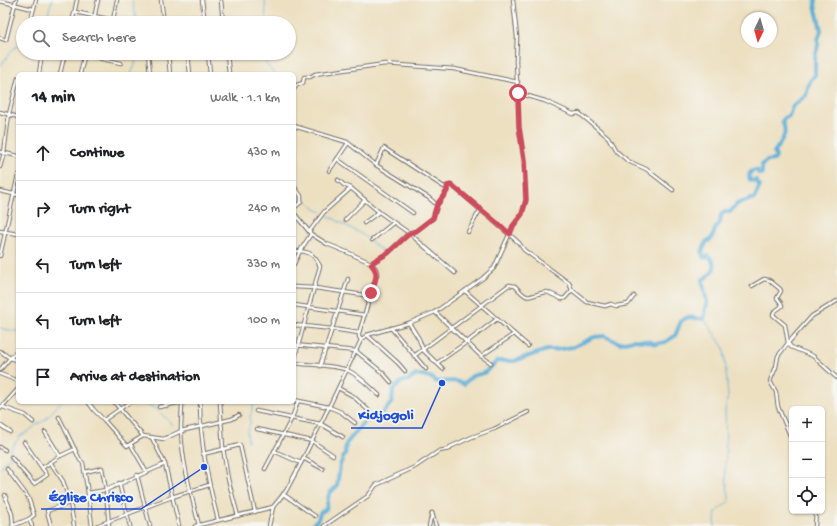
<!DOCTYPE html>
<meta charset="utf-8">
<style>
:root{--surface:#fff;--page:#f6f6f6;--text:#202124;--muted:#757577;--line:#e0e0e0}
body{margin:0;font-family:"Gochi Hand",sans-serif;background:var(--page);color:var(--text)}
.controls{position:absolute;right:12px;bottom:12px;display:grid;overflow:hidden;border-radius:6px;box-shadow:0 1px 3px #0004}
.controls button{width:36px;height:36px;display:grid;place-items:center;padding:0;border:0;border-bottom:1px solid var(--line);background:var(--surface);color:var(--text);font:20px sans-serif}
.compass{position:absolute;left:741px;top:12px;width:36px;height:36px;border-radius:50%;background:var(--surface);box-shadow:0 1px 3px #0004;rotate:185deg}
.stop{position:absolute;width:12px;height:12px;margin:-9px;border:3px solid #d1495b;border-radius:50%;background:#fff}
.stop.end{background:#d1495b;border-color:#fff;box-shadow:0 1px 4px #0008}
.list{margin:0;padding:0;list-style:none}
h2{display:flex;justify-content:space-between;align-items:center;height:52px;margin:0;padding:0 16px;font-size:17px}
h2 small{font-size:13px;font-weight:400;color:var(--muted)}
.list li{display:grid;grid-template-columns:26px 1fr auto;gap:12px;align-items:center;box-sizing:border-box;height:56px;padding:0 16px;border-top:1px solid var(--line)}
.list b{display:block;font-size:15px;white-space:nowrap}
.list em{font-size:13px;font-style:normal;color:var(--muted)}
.icon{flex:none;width:22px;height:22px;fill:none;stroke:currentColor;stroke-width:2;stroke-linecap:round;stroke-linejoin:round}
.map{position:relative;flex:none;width:837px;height:526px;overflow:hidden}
.search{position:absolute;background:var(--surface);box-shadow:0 1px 3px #0004;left:16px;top:16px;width:280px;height:44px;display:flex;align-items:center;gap:10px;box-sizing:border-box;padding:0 14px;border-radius:22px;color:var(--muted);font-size:15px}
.panel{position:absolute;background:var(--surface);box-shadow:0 1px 3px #0004;left:16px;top:72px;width:280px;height:332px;border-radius:6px}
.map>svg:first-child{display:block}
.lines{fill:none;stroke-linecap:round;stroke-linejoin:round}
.stream{stroke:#5aadd6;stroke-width:1}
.river{stroke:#5aadd6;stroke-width:4}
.minor-casing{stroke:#6f6a60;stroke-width:4.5}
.minor{stroke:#fff;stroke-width:2.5}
.route{stroke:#d1495b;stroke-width:5}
.leader{fill:none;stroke:#1d4ed8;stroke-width:1.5}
.callout-dot{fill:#1d4ed8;stroke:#f6f6f2;stroke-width:1.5}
.callout-label{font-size:15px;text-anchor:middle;font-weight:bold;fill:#1d4ed8;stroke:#f6f6f2;stroke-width:3.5;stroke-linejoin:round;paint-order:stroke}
</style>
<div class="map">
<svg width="837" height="526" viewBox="0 0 837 526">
<rect width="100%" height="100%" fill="#f6f6f2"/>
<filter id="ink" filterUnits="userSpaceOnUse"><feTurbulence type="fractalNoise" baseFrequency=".025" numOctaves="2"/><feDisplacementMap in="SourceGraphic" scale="8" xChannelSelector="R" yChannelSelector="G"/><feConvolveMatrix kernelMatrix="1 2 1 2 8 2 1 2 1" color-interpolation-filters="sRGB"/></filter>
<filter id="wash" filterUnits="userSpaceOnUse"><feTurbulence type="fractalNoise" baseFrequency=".012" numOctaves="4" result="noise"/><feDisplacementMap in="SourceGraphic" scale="16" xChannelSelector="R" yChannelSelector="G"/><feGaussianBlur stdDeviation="0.9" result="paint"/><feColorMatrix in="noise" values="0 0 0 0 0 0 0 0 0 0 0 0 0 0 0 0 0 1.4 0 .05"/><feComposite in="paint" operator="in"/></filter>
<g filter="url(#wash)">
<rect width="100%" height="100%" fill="#ede0c1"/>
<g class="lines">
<g class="stream">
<path d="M132 0 137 23"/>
<path d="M265 0 266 21 265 23"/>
<path d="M45 23 52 0"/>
<path d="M263 53 266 64 275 74"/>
<path d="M0 66C5 62 7 55 12 50 15 47 19 45 23 43"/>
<path d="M131 74 135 65 136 53"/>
<path d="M294 197 304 198 316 209 322 212"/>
<path d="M325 214 363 235 384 253"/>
<path d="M704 319 724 348 728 396 725 410 726 452 725 471 729 498 728 503C713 513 716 510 715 526"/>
<path d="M0 328 14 331H18"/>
<path d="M144 402 157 410 173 425"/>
<path d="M248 441 247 432 250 424V417L254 402"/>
<path d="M0 469 6 460 10 458V450L20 436 28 432 37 424 44 421 61 402"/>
</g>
<path class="river" d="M313 526 314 523 318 519 320 513 326 509 329 494 337 486 340 465 345 454 346 444 364 422 381 415 392 402 393 390 401 382 409 380 416 375H422L432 378 437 382 455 381 464 384 472 376 484 373 498 361H514L547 350H554L573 347 594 337 604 336 620 343 633 340 647 341 656 344 665 342 675 336 681 321 688 317 704 319 707 302 702 280C713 273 720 267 708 256L705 258 703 257 702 252 706 242 712 238 716 227 720 223 721 215 724 212H730L737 204 749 200 750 199H754L760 186 757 183 756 180 752 181 750 180C748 174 750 170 757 170L759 174H762V165L766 161 774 160 776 157 774 152C781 142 789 134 782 121L785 118 789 116 792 107 806 95 810 81 815 75V58L818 45V40L821 30 815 5 816 0"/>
</g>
</g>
<g filter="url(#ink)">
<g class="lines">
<g class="minor-casing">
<g id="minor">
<path d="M161 0 164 23"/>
<path d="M202 0 205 23"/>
<path d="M221 0 223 23"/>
<path d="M0 1 33 9"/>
<path d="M75 12 113 20 117 0"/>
<path d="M30 23 36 0"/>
<path d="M72 23 77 0"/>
<path d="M93 23 98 0"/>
<path d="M0 38 6 40 16 0"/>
<path d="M148 53 150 74"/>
<path d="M168 53 170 74"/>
<path d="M188 53 190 74"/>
<path d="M208 53 210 74"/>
<path d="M227 53 229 74"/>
<path d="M168 54 181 53"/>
<path d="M84 55 121 63"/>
<path d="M39 74 42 53"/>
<path d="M60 74 65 53"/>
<path d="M80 74 85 53"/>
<path d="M294 89 297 85 303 83 304 77H310L315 74 385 64 454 69 518 82"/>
<path d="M518 93 545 101 573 114 579 113 608 137 616 151 628 161 646 169 673 190"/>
<path d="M0 112 18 117"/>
<path d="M294 126 347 142 376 165 429 198 437 205"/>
<path d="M0 152 18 156"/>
<path d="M337 159 413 213"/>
<path d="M376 165 384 148 444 187 451 185 453 186 510 235 519 243 524 250 569 283 572 290 587 302 605 306 611 304 616 306 628 304 634 296"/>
<path d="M0 167 4 153 9 114 18 78"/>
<path d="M329 171 348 143"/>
<path d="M338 180 344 185 351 188 379 212 409 233 455 273"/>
<path d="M294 186 301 196V202L294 208"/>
<path d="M0 191 18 195"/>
<path d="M294 213 311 234 327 244 349 253 371 263 376 269 377 274 359 333V337L361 340"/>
<path d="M345 220 365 200"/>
<path d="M364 223 379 212"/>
<path d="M0 231 18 234"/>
<path d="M309 232 324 212 351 188"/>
<path d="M468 232 480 210"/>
<path d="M372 240 393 223"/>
<path d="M294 251C309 251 313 253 320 266L294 361"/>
<path d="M0 256 18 175"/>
<path d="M371 263 388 253 409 233 416 231 433 218 437 205 447 191V186"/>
<path d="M294 264 300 251 311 234"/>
<path d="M752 286 764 279 769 280 780 289 781 291 777 298 781 303 782 306 774 312 773 315 785 325 788 343 791 347 813 356 837 378"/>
<path d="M294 287 315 288 371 296"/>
<path d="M465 291 528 346"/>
<path d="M294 305 365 315"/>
<path d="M435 312 481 356 491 363"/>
<path d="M409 323 419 339 423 350 443 369"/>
<path d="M294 325 332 329 359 333"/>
<path d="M391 328 426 369"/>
<path d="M367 335 398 363 405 371"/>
<path d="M294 345 356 351 384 374 391 382"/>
<path d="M0 351 10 358 18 361"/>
<path d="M414 356 509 285 515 286C531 304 528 294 547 292L562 299 565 298 572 290"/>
<path d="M481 356 514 334"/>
<path d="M294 363C308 365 334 365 347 370 359 375 369 386 379 395"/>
<path d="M437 363 467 342 497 319"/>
<path d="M320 366 348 279"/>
<path d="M0 370 10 358 18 351"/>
<path d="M0 374 18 381"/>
<path d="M338 388 353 396 369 411"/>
<path d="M294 400 329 407 341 412 355 423"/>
<path d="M88 402 94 410 104 420 127 446 143 436 164 439 181 431 232 419 239 415"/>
<path d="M114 402 143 436"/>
<path d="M165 402 166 406"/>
<path d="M200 402C200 443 208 481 218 520"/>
<path d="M220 402 223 448 228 479 238 516"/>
<path d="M0 406 25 415 33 422"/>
<path d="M159 407 182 402C182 411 181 421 181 430 182 462 191 494 199 525"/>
<path d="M0 409 18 389"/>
<path d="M256 411 321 424 343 437"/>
<path d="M59 417 80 460 83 463 88 493 92 526"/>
<path d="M104 420 130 402"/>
<path d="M0 425 10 432"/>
<path d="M257 429 312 441 333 455"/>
<path d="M45 432 60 456"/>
<path d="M152 438 165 464 179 526"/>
<path d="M792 440 778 407 776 392 770 381 776 367 778 356 788 343 812 316 837 301"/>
<path d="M131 445 146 471"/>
<path d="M0 447 5 450"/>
<path d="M274 451 301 463"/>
<path d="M203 454 240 445 255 512"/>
<path d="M11 457 34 484 47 475 24 442"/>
<path d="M303 458 323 469"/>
<path d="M50 462 63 481 70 502 74 526"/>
<path d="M42 468 60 456 75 449"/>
<path d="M7 469 28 497 34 515 29 519 12 526"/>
<path d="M265 469 292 418 298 401"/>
<path d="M85 472 102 468 106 490 109 526"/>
<path d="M137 475 150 526"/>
<path d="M119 483 130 526"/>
<path d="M88 493 106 490 165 464"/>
<path d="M283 494 315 516"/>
<path d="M5 495 12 514 13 526"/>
<path d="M432 513 436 526"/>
<path d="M29 519 32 526"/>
<path d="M51 526 47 511 89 496"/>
<path d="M96 526 172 497 209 485"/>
<path d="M195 526 273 507"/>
<path d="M269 526 273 507 286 491 301 463 329 407 361 340 367 335 409 323 435 312 483 278 494 268 513 226 522 214 526 200 524 160 519 127 516 61 517 37 513 0"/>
<path d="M324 526 368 496 376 485 415 467 439 451 450 449V447L472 437 494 429 528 412"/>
<path d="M429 526 432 513"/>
<path d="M815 526 816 511"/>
</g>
</g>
<use href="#minor" class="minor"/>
</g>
</g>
<g class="lines" filter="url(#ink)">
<path class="route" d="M371 293C375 281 380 274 371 264L376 260 388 253 410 233 416 231 433 218 437 205 447 191V186L450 185 453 186 510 234 513 226 522 214 526 200 524 160 519 127 518 93"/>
</g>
<path class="leader" d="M442 383L422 428H351M204 467L141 509H41"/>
<g class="callout-dot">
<circle cx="442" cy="383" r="4"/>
<circle cx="204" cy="467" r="4"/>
</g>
<g class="callout-label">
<text x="386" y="419">Kidjogoli</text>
<text x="91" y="501">Église Chrisco</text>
</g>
</svg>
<div class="controls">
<button>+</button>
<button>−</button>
<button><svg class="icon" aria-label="locate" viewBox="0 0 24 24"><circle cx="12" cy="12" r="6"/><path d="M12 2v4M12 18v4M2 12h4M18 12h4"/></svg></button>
</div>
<svg class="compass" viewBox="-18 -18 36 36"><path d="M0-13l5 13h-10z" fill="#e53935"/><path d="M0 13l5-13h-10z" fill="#757577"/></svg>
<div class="stop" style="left:518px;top:93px"></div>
<div class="stop end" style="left:371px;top:293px"></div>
<div class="search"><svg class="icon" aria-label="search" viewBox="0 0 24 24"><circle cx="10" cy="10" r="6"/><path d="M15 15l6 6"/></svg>Search here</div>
<section class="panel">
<h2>14 min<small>Walk · 1.1 km</small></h2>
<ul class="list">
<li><svg class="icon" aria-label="ahead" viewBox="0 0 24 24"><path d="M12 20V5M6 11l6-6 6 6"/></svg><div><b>Continue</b></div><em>430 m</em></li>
<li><svg class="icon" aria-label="right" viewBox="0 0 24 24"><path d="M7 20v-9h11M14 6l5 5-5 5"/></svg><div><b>Turn right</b></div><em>240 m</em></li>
<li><svg class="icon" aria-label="left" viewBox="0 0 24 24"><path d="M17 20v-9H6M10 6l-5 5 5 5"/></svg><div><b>Turn left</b></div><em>330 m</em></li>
<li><svg class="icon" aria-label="left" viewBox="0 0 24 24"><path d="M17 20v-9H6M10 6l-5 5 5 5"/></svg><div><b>Turn left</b></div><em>100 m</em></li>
<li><svg class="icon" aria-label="arrive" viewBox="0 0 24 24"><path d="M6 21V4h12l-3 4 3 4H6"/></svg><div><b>Arrive at destination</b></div></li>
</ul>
</section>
</div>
